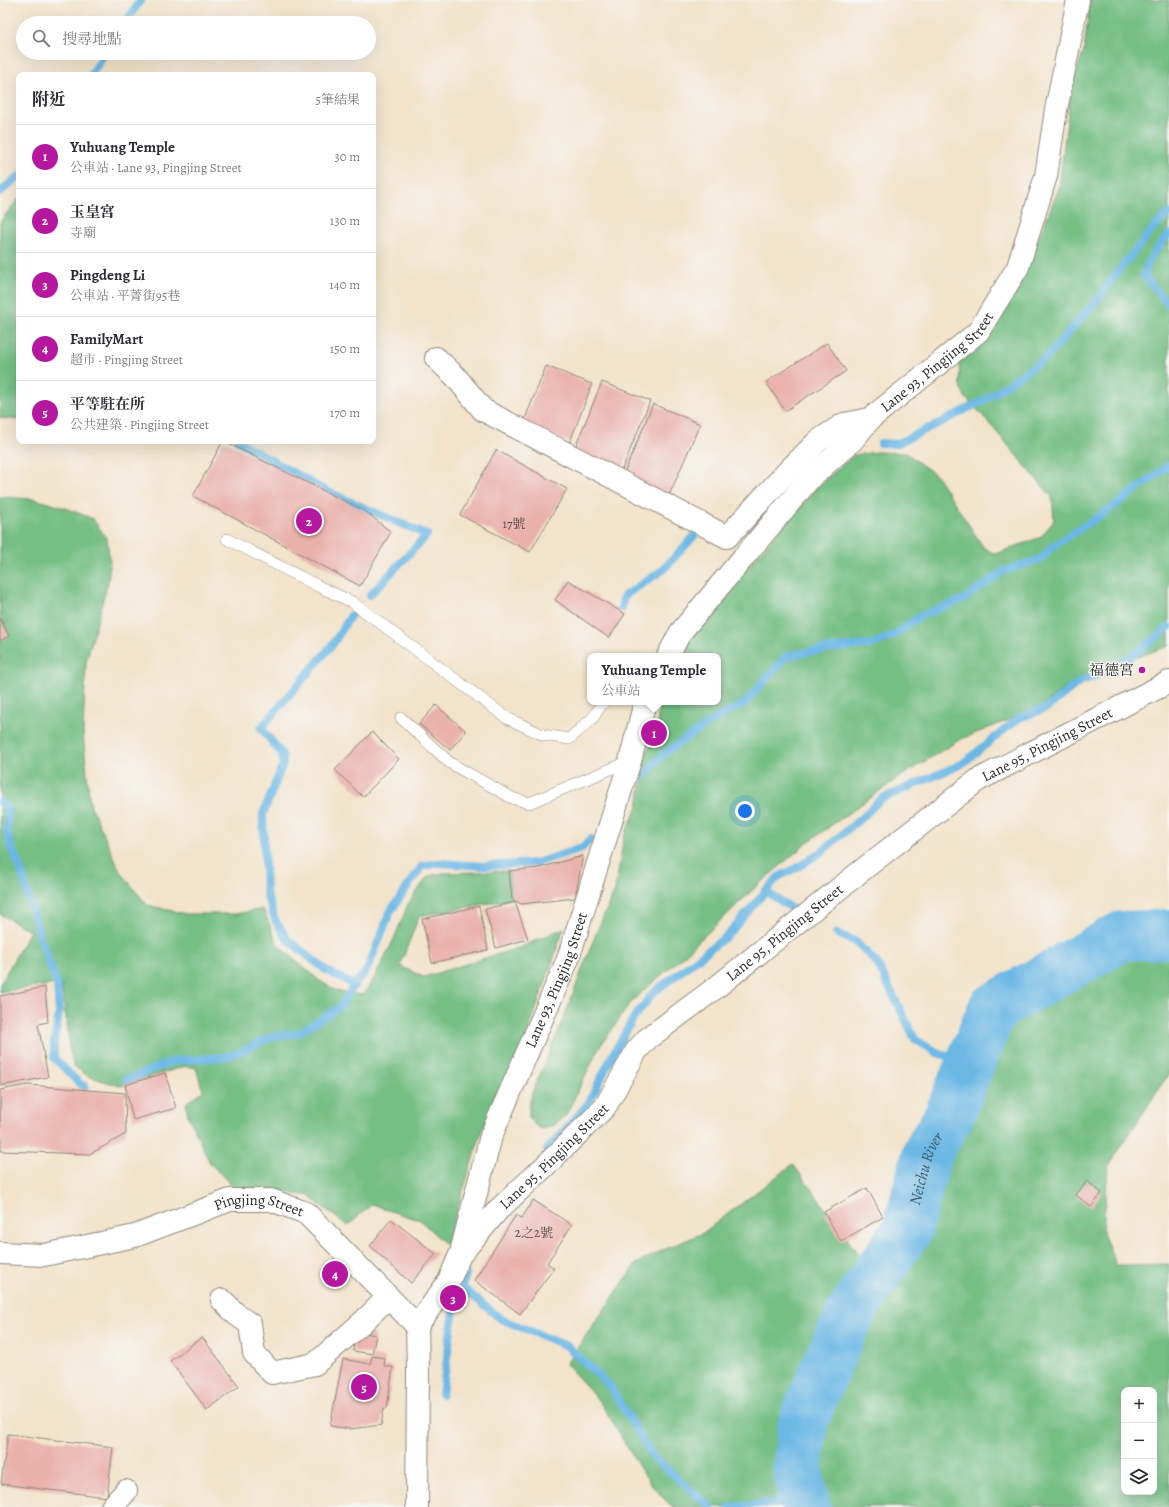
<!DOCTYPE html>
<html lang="zh-TW">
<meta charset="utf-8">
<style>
:root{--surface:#fff;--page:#f2f2f3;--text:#2b2b33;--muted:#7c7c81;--line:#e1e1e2;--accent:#b5179e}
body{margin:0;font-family:Alegreya,"Noto Serif TC",serif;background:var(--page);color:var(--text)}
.controls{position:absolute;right:12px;bottom:12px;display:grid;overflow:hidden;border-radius:8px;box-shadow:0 4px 16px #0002}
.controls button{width:36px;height:36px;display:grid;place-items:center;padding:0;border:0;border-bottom:1px solid var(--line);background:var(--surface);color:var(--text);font:20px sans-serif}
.you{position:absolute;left:745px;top:811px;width:14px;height:14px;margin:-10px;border:3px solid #fff;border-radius:50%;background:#1a73e8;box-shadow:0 0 0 6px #1a73e833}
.badge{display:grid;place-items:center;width:26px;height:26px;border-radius:50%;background:var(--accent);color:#fff;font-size:13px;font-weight:700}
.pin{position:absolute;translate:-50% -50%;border:2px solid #fff;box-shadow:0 1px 4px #0006}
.popup{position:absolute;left:587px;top:653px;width:134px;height:52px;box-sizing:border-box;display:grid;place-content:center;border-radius:8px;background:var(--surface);filter:drop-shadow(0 1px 3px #0005);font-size:13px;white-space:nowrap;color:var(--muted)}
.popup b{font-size:15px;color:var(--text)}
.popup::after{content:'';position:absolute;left:50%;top:100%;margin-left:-8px;border:8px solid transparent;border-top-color:var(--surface)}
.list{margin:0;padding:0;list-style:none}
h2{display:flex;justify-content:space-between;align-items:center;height:52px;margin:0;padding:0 16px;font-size:17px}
h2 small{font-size:13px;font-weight:400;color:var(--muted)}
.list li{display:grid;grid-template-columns:26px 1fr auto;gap:12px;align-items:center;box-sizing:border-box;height:64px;padding:0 16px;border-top:1px solid var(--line)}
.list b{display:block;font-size:15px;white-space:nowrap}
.list p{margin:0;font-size:13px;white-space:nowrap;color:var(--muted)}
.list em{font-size:13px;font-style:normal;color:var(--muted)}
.icon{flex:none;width:22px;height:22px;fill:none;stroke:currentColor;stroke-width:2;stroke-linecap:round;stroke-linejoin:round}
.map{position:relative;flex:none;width:1169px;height:1507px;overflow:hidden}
.search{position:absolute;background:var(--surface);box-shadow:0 4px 16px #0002;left:16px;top:16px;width:360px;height:44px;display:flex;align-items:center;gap:10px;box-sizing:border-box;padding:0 14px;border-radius:22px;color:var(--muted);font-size:15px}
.panel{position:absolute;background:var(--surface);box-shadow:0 4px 16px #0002;left:16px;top:72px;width:360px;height:372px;border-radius:8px}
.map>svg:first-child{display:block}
.forest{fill:#74be84;stroke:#507458;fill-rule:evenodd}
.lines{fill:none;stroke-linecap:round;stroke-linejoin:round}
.stream{stroke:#6cb8e5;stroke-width:8}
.river{stroke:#6cb8e5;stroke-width:50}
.building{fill:#eab1ab}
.service-casing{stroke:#8e877a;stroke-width:12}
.minor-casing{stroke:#8e877a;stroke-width:24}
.tertiary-casing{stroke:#8e877a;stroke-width:24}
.service{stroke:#fff;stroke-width:11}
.minor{stroke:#fff;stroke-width:22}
.tertiary{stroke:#fff;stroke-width:22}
.poi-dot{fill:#b5179e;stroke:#f6f6f2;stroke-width:1.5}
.labels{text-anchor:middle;stroke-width:3;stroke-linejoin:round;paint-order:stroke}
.number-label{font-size:13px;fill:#5b4c4b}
.street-label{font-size:15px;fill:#2b2b2b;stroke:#f6f6f2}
.poi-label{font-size:15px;fill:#2b2b2b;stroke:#f6f6f2;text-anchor:end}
.water-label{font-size:16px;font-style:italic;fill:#425c6c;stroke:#f6f6f2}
</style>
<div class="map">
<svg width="1169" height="1507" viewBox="0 0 1169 1507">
<rect width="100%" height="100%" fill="#f6f6f2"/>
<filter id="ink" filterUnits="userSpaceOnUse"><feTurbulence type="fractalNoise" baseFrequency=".025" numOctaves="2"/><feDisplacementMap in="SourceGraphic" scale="8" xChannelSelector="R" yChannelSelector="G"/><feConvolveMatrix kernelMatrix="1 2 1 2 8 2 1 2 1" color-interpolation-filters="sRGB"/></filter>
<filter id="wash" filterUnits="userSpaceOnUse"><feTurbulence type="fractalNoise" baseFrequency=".012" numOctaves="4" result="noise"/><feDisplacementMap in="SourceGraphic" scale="16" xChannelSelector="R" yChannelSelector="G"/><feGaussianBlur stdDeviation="0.9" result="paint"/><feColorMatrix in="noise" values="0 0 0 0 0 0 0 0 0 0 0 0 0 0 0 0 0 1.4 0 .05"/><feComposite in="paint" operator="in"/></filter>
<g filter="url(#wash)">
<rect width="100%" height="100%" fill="#f2e3ca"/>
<g class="forest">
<path d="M1090 0H1169V646L1080 677 1041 707 959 740 898 778 808 842 758 885 683 956 632 1001 599 1048 566 1115 552 1126 542 1129 535 1125 529 1119V1106L532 1093 559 1030 597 931 615 890 624 836 638 806 645 755 657 734 659 702H718V656H681L708 613 816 488 854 455 877 452 906 453 937 476 984 548 995 554 1041 537 1054 520 1052 497 982 415 965 397 960 386 959 358 1025 271 1059 188 1071 87 1084 50Z"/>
<path d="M19 198V420L0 418V222Z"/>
<path d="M0 497 34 499 69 509 93 519 107 539 110 561 108 582 86 662 83 733 90 804 120 871 147 905 186 914H235L263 909 278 945 320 981 337 991 363 995 373 980 394 939 408 904 428 876 443 873 509 871 512 899 419 916 400 966 424 977 521 947 564 928 520 1056 482 1130 446 1245 420 1220 393 1212 372 1204 348 1226 308 1196 271 1190H236L210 1163 188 1116 186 1103 203 1091 196 1068 186 1066 120 1086 88 1076 74 1066 69 1048 68 1032 61 983 0 992V984L30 931 0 914Z"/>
<path d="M1169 944V1073L1108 1167 1103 1232 1116 1265 1169 1264V1507H673C639 1479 622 1431 595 1396 586 1385 575 1375 566 1364L636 1264 663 1250 703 1233 793 1164 885 1291 902 1258 932 1173 999 1026 1050 988 1122 948ZM1124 1390H1154V1492H1124Z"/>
</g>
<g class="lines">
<g class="stream">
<path d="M125 23 141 0"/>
<path d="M91 75 105 53"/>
<path d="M0 192 19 176"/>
<path d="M1169 234C1159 245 1146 261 1144 276L1169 305"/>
<path d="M238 441 324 490 427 535 370 595"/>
<path d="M881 443 896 444 944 421 988 398 1047 357 1099 298 1115 275 1156 225 1169 213"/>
<path d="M621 609 624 596 663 570 694 536"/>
<path d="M351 615 333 644 261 728 282 754 283 764 263 814 266 892 275 920 288 940 327 971 354 985"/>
<path d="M642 777 665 753 714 720 745 703 786 656 820 650 873 644 894 635 920 616 964 599 1004 571 1041 559 1052 547 1116 505 1169 465"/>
<path d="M0 802 8 810 7 832 12 850 20 867 40 937 57 985 59 1013 54 1043V1058L80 1084 85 1086"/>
<path d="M765 891 796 911"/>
<path d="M836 933 856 942 877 963 915 1039 937 1053 970 1063"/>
<path d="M126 1080 173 1061 225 1057 242 1051 272 1037 299 1033 341 1006 354 985 367 970 390 912 422 866 439 863 484 866 536 863 582 848 591 839"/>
<path d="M547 1150 588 1104 613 1054 633 1019 653 993 728 935 778 877 800 866 820 853 865 815 881 799 962 764 1019 718 1047 708 1079 682 1107 671 1136 653 1169 627"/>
<path d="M462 1287 501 1319 567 1346 610 1386 653 1457 710 1507"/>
<path d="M442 1394 455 1301 462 1287 466 1274"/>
<path d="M730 1507 803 1500"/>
</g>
<path class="river" id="s1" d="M806 1507 797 1470 803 1422 827 1364 853 1309 907 1230 928 1151 948 1118 993 1008 1122 936 1169 934"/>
</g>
<g id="blocks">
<g class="building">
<path d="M827 343 846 371 785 411 766 382Z"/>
<path d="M546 366 592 384 570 442 523 424Z"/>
<path d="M602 382 650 401 621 472 573 452Z"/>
<path d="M653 404 700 424 668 498 622 478Z"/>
<path d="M223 441 365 511 391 532 360 586 193 496Z"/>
<path d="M496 450 567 489 530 552 460 515Z"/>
<path d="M568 580 625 614 609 638 555 600Z"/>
<path d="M0 618 9 636 0 641Z"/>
<path d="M436 705 466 731 450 750 419 724Z"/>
<path d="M372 732 399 759 363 797 335 770Z"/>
<path d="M583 856 575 898 521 904 512 899 509 871 538 868Z"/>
<path d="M515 902 528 939 496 948 485 909Z"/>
<path d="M479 906 488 950 432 963 422 919Z"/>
<path d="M45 987 48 1022 38 1024 48 1077 0 1086V996Z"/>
<path d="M165 1073 176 1108 133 1120 125 1085Z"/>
<path d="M28 1085 125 1093 126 1134 90 1154 1 1151 0 1090Z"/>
<path d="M1087 1181 1102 1193 1091 1207 1076 1195Z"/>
<path d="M867 1188 883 1217 841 1241 824 1212Z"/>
<path d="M533 1200 572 1225 547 1263 554 1268 520 1314 474 1280 516 1215 522 1218Z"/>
<path d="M391 1219 436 1254 411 1283 370 1246Z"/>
<path d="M357 1332 376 1335 372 1354 353 1351Z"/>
<path d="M202 1337 239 1386 207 1410 170 1361Z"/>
<path d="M372 1356 385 1358 384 1366 393 1367 387 1408H384L381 1425 350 1429 330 1426 343 1359 370 1364Z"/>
<path d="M8 1434 113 1447 107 1497 1 1484Z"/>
</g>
</g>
</g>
<g filter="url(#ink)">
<use href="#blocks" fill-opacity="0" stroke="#8e877a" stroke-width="1"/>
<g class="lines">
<g class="service-casing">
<g id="service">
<path d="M227 539 318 586 352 602 507 718 543 735 569 739 593 718 603 702"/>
<path d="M401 718 450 763 512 798 529 803 630 761"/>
</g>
</g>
<g class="minor-casing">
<g id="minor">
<path d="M436 358 455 376 483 410 727 537 788 471 818 441 844 424 870 419"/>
<path id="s2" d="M668 656 680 633 811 477 852 441 870 419 978 332 1018 267 1046 176 1056 110 1078 0"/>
<path id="s3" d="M462 1248 491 1136 568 959 630 761 645 702"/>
<path d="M222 1300 237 1315 250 1324 254 1353 272 1373 315 1364 365 1320 388 1297"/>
<path id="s4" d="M417 1326 449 1281 460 1255 498 1210 544 1167 605 1107 637 1050 647 1039 718 986 861 871 978 780 1169 682"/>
<path d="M112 1507 126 1491"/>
</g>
</g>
<g class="tertiary-casing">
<g id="tertiary">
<path id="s5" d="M0 1253 44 1255 135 1236 230 1200H271L306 1213 417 1326 418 1371 417 1507"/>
</g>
</g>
<use href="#service" class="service"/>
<use href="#minor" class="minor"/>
<use href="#tertiary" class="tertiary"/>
</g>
</g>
<circle class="poi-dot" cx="1142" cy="670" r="4"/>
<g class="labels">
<g class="number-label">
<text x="514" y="528">17號</text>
<text x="534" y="1237">2之2號</text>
</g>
<g class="street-label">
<text dy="5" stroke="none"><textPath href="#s2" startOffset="401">Lane 93, Pingjing Street</textPath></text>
<text dy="5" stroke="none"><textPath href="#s4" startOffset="869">Lane 95, Pingjing Street</textPath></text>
<text dy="5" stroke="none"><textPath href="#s4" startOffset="545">Lane 95, Pingjing Street</textPath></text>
<text dy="5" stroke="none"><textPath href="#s3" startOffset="285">Lane 93, Pingjing Street</textPath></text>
<text dy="5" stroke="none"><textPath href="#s4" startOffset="220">Lane 95, Pingjing Street</textPath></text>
<text dy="5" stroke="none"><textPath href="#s5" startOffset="268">Pingjing Street</textPath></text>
</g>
<g class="poi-label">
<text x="1134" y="675">福德宮</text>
</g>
<g class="water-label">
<text dy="6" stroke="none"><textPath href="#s1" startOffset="370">Neichu River</textPath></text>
</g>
</g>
</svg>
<div class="controls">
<button>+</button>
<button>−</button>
<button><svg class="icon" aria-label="layers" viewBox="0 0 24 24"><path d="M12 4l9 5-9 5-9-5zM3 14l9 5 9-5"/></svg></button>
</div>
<div class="you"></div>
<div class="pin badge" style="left:654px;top:733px">1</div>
<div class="popup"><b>Yuhuang Temple</b>公車站</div>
<div class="pin badge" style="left:309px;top:521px">2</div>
<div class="pin badge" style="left:453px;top:1298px">3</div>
<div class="pin badge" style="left:335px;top:1274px">4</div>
<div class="pin badge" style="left:364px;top:1387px">5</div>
<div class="search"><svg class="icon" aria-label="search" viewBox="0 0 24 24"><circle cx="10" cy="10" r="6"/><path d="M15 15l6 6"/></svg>搜尋地點</div>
<section class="panel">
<h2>附近<small>5筆結果</small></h2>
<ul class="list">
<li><span class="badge">1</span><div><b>Yuhuang Temple</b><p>公車站 · Lane 93, Pingjing Street</p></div><em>30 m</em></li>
<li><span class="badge">2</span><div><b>玉皇宮</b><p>寺廟</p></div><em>130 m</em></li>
<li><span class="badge">3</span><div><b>Pingdeng Li</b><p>公車站 · 平菁街95巷</p></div><em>140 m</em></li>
<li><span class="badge">4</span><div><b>FamilyMart</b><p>超市 · Pingjing Street</p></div><em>150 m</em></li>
<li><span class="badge">5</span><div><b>平等駐在所</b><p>公共建築 · Pingjing Street</p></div><em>170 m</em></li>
</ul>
</section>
</div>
